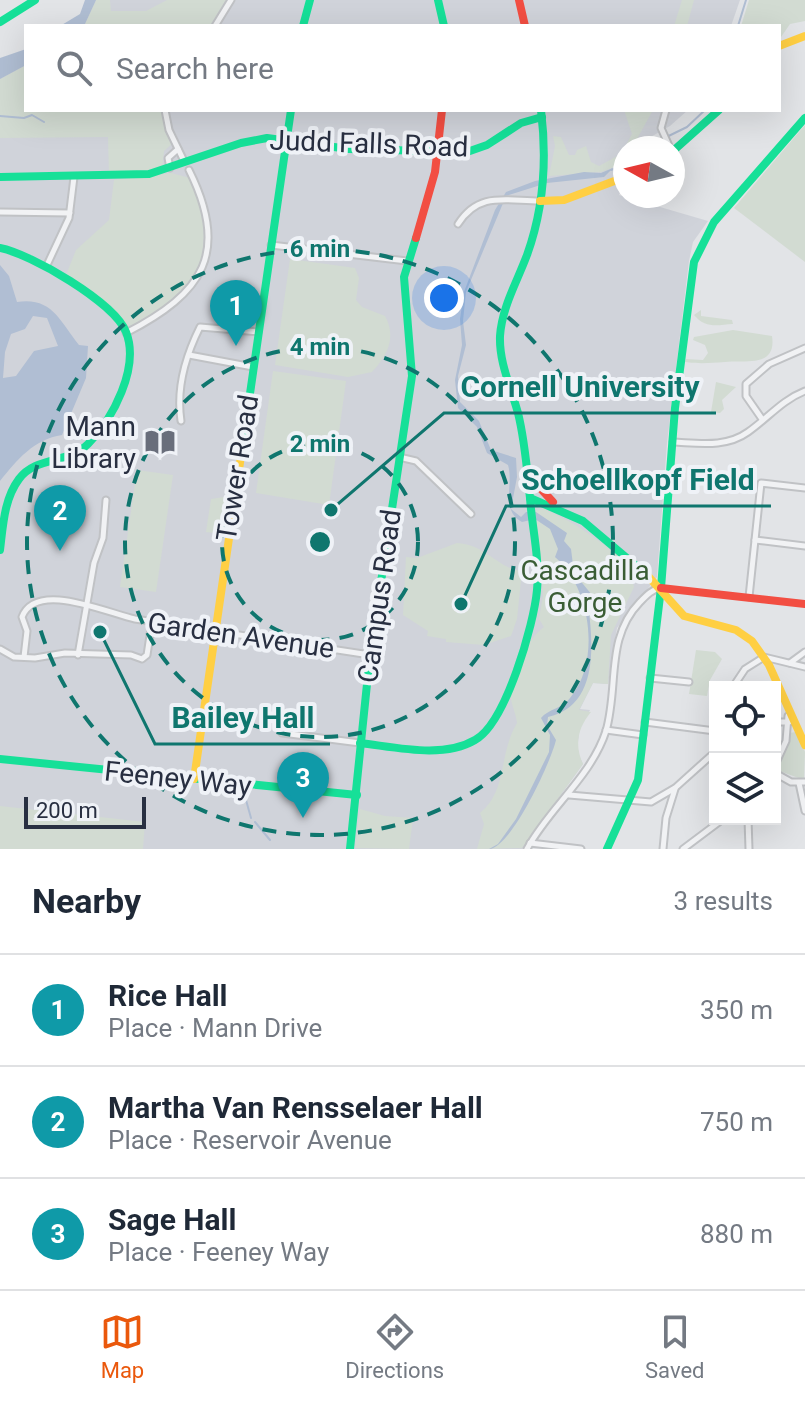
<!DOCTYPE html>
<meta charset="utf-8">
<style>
:root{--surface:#fff;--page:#f2f2f3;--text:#1f2937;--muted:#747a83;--line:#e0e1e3;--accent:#ea580c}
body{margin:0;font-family:Roboto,sans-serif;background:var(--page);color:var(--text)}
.controls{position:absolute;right:24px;bottom:24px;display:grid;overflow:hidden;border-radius:0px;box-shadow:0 8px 32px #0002}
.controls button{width:72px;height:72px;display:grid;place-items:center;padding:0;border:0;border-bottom:2px solid var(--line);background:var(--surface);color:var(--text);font:40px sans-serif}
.compass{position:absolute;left:613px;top:136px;width:72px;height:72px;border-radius:50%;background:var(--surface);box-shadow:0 8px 32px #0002;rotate:278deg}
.scale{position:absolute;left:24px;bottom:20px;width:122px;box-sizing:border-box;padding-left:8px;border:4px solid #282f41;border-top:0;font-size:22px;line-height:28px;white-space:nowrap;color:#282f41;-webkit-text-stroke:6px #eff2f7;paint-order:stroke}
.you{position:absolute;left:444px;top:298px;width:28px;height:28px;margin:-20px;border:6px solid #fff;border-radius:50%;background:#1a73e8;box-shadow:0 0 0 12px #1a73e833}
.badge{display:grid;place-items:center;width:52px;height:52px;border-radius:50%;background:var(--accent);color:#fff;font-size:26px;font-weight:700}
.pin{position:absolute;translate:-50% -66px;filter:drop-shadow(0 2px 4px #0008)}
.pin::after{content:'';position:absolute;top:42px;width:28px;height:24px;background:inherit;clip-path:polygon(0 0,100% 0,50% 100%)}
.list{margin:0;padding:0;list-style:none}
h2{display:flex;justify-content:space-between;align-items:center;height:104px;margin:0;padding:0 32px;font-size:34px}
h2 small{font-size:26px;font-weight:400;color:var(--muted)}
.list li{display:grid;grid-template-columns:52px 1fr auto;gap:24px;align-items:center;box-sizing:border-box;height:112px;padding:0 32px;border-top:2px solid var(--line)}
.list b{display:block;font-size:30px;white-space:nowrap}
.list p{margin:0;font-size:26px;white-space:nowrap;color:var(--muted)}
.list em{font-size:26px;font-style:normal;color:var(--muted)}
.icon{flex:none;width:44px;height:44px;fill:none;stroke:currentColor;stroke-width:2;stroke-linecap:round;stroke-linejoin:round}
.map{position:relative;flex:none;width:805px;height:849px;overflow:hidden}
.search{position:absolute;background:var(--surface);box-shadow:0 8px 32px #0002;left:24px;right:24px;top:24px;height:88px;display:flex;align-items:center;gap:20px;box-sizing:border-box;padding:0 28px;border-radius:0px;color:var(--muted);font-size:30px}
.sheet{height:440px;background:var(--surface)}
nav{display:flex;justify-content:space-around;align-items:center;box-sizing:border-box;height:112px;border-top:2px solid var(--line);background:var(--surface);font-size:22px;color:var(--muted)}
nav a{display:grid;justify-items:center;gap:4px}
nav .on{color:var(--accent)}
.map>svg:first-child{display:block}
.built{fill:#d0d3da}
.green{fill:#d2dbd2}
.water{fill:#b0bed3;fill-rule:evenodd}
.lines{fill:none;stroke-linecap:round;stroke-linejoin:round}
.stream{stroke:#b0bed3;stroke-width:2}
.street-casing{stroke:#c0c2c5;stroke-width:9}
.street{stroke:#f1f2f4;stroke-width:5}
.fast{stroke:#16e098;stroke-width:8}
.slow{stroke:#ffcf43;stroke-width:8}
.jam{stroke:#f24e42;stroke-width:8}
.ring{fill:none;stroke:#0f766e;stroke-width:4;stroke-dasharray:14 10}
.labels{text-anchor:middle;stroke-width:8;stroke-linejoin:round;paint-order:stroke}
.street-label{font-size:28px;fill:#282f41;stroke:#eff2f7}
.poi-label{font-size:28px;fill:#282f41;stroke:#eff2f7;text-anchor:end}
.park-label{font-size:28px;fill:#3a5d35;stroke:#eff2f7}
.centre{fill:#0f766e;stroke:#eff2f7;stroke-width:4}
.ring-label{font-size:24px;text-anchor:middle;font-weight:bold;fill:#0f766e;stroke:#eff2f7;stroke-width:8;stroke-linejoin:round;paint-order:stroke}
.leader{fill:none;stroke:#0f766e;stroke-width:3}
.callout-dot{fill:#0f766e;stroke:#eff2f7;stroke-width:3}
.callout-label{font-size:30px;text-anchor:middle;font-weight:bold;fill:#0f766e;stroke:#eff2f7;stroke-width:8;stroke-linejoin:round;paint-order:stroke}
</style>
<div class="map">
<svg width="805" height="849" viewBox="0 0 805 849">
<rect width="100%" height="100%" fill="#e2e4e7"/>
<g class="built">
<path d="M90 0H740L731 26H73Z"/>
<path d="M26 55V110H688L670 126 647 139 640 148H625V180L619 195 708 221 693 242 689 261 667 443 657 577 617 628 608 684 593 683 580 709 590 710 580 725 577 751 583 764 522 849H0V67Z"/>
</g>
<g class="green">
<path d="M96 0H110L111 11H146L167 0H226L210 26H84Z"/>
<path d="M682 0H694L687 26H674Z"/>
<path d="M749 0H805V21L790 24 779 40V26H741Z"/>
<path d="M26 65V110H163L172 144 164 151 162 169 109 175 108 137 0 138V79Z"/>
<path d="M624 110H653L632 148H625L623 164 601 172 549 176 555 146 553 136 561 137 569 155H575L577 150 586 146 591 162 599 166 621 154 632 134Z"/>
<path d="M805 125V262L734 208Z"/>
<path d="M171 173 190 178C220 241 202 308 128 326L66 275 76 250 109 220 114 180Z"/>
<path d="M290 259 355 268 359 278 356 300 362 307 385 316C397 338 387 356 372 372L348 377 275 365Z"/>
<path d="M701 310V316L732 320 733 324C717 325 706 329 694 315Z"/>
<path d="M733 330 772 336C777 368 745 360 725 362 710 363 700 364 685 362L686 359 703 360 708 353 705 345 693 340 694 337Z"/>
<path d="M273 371 346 381 329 505 256 493Z"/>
<path d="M716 382 736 387 722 400 724 409 720 413 711 412Z"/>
<path d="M137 470 173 475 156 592 120 587Z"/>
<path d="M231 496 225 534 206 532 211 499Z"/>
<path d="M544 509C579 524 608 546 636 573L632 579 634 587 611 635 608 684 593 683 579 710 591 712C578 728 574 744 583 764L522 848 477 849 484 824 480 813C508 790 498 755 517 723 516 714 512 706 511 699 508 677 528 638 544 627L539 619 543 596 536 511Z"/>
<path d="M457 543C487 545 498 569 522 571L517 619 511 636 484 645 446 642V639L427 636 428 631 403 615 406 557 417 558Z"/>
<path d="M696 650 715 652 722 659 710 680 707 696 689 694Z"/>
<path d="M796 732 805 752 804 780 777 770 789 733Z"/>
<path d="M0 806 145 822 143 849H0Z"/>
<path d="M360 809 385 816 413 818 409 849 355 848Z"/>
</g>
<g class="water">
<path d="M85 0H96L84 26H60L80 14Z"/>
<path d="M26 49V65L0 79V58Z"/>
<path d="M613 168 604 177 547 183 506 196 466 292 463 321 466 345 458 376 460 402 479 421 491 450 516 458 517 477 511 509 521 517 526 512H536L567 533 564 541 571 549 574 573 592 595 587 597C593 639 601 705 548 717L547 725 556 740C551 762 511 848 489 849L498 844 516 819 549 752 550 735 541 718C548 709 562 709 570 698 602 660 590 586 555 557L558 549 550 529 535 519 522 522C500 510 514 485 508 465L487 453 477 427 458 408 455 380 462 345 460 319 464 292 495 210 506 192 535 181 584 172 601 173Z"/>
<path d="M0 265 9 276 17 302C52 297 59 320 79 345L88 346 86 378 62 435C34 439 17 460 0 481ZM33 316 47 318 58 346 34 351 16 376 3 378 5 352 11 334 25 329Z"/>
</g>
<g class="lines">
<g class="stream">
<path d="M738 26 746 0"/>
<path d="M0 116 24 118 32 115 44 122"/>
<path d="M644 148 687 127 705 110"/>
<path d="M611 170 625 165"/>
<path d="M246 800 251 818"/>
<path d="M255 822 270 840"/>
</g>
<g class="street-casing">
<g id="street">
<path d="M215 26 231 0"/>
<path d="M165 110 169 130 183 159"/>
<path d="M666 110 661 128 670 148"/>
<path d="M170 168 168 158 178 149"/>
<path d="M0 212 70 213"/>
<path d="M458 224C479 191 506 201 540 201"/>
<path d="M271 245 407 261"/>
<path d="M47 265 69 218 74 177"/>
<path d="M126 333C204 293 230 252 189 170"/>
<path d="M189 355 253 367"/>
<path d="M762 419 746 396V384L769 364 805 348"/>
<path d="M181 421C176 388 185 357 200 327L258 332"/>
<path d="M673 442C698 443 726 448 748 432 768 418 782 400 805 391"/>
<path d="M399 457 416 461 471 514"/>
<path d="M755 540 805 546"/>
<path d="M749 597 761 483 805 488"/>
<path d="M0 649 14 657 35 658 65 653 131 655 142 659 147 655 152 622"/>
<path d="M78 655 94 563 103 538 106 500"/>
<path d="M24 657 27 631 22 617C36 580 107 613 135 619L370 655"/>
<path d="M790 663 805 652"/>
<path d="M650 678 689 682"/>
<path d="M733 687 745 669 764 657 805 667"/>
<path d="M645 722 715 731"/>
<path d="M775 722H789"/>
<path d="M606 730 643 735"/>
<path d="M282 733 360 743"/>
<path d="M775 765 786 741 788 716"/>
<path d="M775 773 791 782H805"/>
<path d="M799 783 805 811"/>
<path d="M569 795 651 802 675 788 715 752"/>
<path d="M748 819 749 849"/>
<path d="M530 843 581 849"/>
<path d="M527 849C549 808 591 777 606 731 619 686 605 638 640 602 646 596 651 590 660 588"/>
<path d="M663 849 666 818 675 789"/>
<path d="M683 849 723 819"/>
</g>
</g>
<use href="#street" class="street"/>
<g class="fast">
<path d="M438 0 444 26"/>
<path d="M0 22 35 0"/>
<path d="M303 26 310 0"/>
<path d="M541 110C547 159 544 208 527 255 517 282 502 307 500 336 499 363 511 387 518 413 525 441 527 470 530 498L583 521 647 575"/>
<path d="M673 151 719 110"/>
<path d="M0 177 149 174 241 143 267 138 349 149 467 152 487 145 521 123 542 117"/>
<path d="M0 248C31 254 114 302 126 332 140 367 113 419 88 444 68 464 36 456 19 479 4 499 3 526 0 550"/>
<path d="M243 442 291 110"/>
<path d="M360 743C395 747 443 759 475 740 506 723 534 624 537 590 540 559 532 528 530 498"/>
<path d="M0 759 357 795"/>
<path d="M350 849 370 655 412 376 404 277 416 238"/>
<path d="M607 849 638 780 661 588 675 408 694 262 714 222 805 118"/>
</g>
<g class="slow">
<path d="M779 46 805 36"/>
<path d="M540 201 564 200 625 177"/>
<path d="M647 575 684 616 736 630 752 641 769 665 805 745"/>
<path d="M194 779 243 442"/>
</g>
<g class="jam">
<path d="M519 0 525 26"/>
<path d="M416 238 435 172 442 110"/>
<path d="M530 477 553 502"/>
<path d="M661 588 805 604"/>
</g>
</g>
<g class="ring">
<circle cx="320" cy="542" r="98"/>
<circle cx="320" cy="542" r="195"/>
<circle cx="320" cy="542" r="293"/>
</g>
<defs>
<g id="library-bare" transform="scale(2.4)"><path d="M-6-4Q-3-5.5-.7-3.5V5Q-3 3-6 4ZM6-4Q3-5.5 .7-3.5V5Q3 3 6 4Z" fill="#696e7b" stroke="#eff2f7" stroke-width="2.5" paint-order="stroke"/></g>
</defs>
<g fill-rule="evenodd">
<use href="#library-bare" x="160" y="442"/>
</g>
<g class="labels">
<g class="street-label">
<text transform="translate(369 143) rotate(2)" y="10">Judd Falls Road</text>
<text transform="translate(237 468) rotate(-81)" y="10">Tower Road</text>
<text transform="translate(379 596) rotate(-82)" y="10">Campus Road</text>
<text transform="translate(241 635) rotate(8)" y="10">Garden Avenue</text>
<text transform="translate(178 778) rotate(6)" y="10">Feeney Way</text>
</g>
<g class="poi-label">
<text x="136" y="436">Mann<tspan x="136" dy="32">Library</tspan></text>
</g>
<g class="park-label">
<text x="585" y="580">Cascadilla<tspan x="585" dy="32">Gorge</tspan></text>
</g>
</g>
<circle cx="320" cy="542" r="12" class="centre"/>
<g class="ring-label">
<text x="320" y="257">6 min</text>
<text x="320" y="355">4 min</text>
<text x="320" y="452">2 min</text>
</g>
<path class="leader" d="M331 510L444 413H716M461 604L506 506H771M100 632L155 744H330"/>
<g class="callout-dot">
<circle cx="331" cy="510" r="8"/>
<circle cx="461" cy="604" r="8"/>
<circle cx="100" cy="632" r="8"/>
</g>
<g class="callout-label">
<text x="580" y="397">Cornell University</text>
<text x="638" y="490">Schoellkopf Field</text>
<text x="243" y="728">Bailey Hall</text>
</g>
</svg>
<div class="controls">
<button><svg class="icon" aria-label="locate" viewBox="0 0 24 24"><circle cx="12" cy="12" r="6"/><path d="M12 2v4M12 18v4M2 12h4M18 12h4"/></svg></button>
<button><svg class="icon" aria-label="layers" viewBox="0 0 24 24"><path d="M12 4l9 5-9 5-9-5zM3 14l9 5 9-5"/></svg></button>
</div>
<svg class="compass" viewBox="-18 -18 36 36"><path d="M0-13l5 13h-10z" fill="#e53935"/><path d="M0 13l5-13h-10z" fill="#747a83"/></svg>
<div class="scale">200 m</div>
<div class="you"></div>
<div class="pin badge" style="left:236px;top:346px;background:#0f9aa8">1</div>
<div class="pin badge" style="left:60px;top:551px;background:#0f9aa8">2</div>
<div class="pin badge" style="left:303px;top:818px;background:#0f9aa8">3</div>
<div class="search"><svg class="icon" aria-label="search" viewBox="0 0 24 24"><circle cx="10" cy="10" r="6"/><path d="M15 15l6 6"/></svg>Search here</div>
</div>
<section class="sheet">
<h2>Nearby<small>3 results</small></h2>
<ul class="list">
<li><span class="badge" style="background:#0f9aa8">1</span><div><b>Rice Hall</b><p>Place · Mann Drive</p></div><em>350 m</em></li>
<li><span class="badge" style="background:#0f9aa8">2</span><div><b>Martha Van Rensselaer Hall</b><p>Place · Reservoir Avenue</p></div><em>750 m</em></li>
<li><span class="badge" style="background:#0f9aa8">3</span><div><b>Sage Hall</b><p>Place · Feeney Way</p></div><em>880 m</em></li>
</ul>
</section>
<nav>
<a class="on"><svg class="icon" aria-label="map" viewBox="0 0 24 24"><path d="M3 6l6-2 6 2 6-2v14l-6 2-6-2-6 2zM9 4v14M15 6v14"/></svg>Map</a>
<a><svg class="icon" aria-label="directions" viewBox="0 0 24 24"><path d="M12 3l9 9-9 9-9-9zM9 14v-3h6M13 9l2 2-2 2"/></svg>Directions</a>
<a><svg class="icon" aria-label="saved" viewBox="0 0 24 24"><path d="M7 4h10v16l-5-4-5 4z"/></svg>Saved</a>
</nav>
